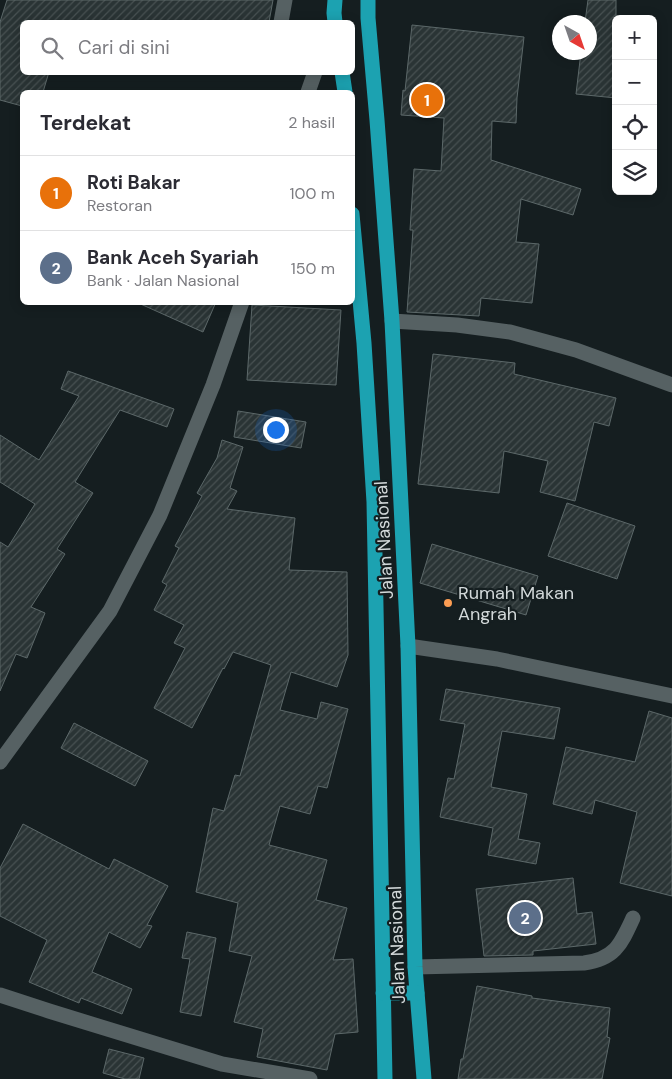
<!DOCTYPE html>
<html lang="id">
<meta charset="utf-8">
<style>
:root{--surface:#fff;--page:#f7f7f7;--text:#2b2b33;--muted:#7c7c81;--line:#e1e1e2;--accent:#0b8043}
body{margin:0;font-family:"DM Sans",sans-serif;background:var(--page);color:var(--text)}
.controls{position:absolute;right:15px;top:15px;display:grid;overflow:hidden;border-radius:8px;box-shadow:0 2px 12px #0003}
.controls button{width:45px;height:45px;display:grid;place-items:center;padding:0;border:0;border-bottom:1px solid var(--line);background:var(--surface);color:var(--text);font:25px sans-serif}
.compass{position:absolute;left:552px;top:15px;width:45px;height:45px;border-radius:50%;background:var(--surface);box-shadow:0 2px 12px #0003;rotate:140deg}
.you{position:absolute;left:275px;top:429px;width:18px;height:18px;margin:-12px;border:4px solid #fff;border-radius:50%;background:#1a73e8;box-shadow:0 0 0 8px #1a73e833}
.badge{display:grid;place-items:center;width:32px;height:32px;border-radius:50%;background:var(--accent);color:#fff;font-size:16px;font-weight:700}
.pin{position:absolute;translate:-50% -50%;border:2px solid #fff;box-shadow:0 1px 5px #0006}
.list{margin:0;padding:0;list-style:none}
h2{display:flex;justify-content:space-between;align-items:center;height:65px;margin:0;padding:0 20px;font-size:21px}
h2 small{font-size:16px;font-weight:400;color:var(--muted)}
.list li{display:grid;grid-template-columns:32px 1fr auto;gap:15px;align-items:center;box-sizing:border-box;height:75px;padding:0 20px;border-top:1px solid var(--line)}
.list b{display:block;font-size:19px;white-space:nowrap}
.list p{margin:0;font-size:16px;white-space:nowrap;color:var(--muted)}
.list em{font-size:16px;font-style:normal;color:var(--muted)}
.icon{flex:none;width:28px;height:28px;fill:none;stroke:currentColor;stroke-width:2;stroke-linecap:round;stroke-linejoin:round}
.map{position:relative;flex:none;width:672px;height:1079px;overflow:hidden}
.search{position:absolute;background:var(--surface);box-shadow:0 2px 12px #0003;left:20px;top:20px;width:335px;height:55px;display:flex;align-items:center;gap:12px;box-sizing:border-box;padding:0 18px;border-radius:8px;color:var(--muted);font-size:19px}
.panel{position:absolute;background:var(--surface);box-shadow:0 2px 12px #0003;left:20px;top:90px;width:335px;height:215px;border-radius:8px}
.map>svg:first-child{display:block}
.building{fill:url(#building-hatch);stroke:#5c6869}
.lines{fill:none;stroke-linecap:round;stroke-linejoin:round}
.minor{stroke:#566163;stroke-width:15}
.highway{stroke:#1ca2b1;stroke-width:15}
.poi-dot{fill:#fc9d53;stroke:#151e20;stroke-width:2}
.labels{text-anchor:middle;stroke-width:4.5;stroke-linejoin:round;paint-order:stroke}
.street-label{font-size:18px;fill:#d3d9da;stroke:#151e20}
.poi-label{font-size:18px;fill:#d3d9da;stroke:#151e20;text-anchor:start}
</style>
<div class="map">
<svg width="672" height="1079" viewBox="0 0 672 1079">
<defs>
<pattern id="building-hatch" width="6" height="6" patternUnits="userSpaceOnUse" patternTransform="scale(1.25)"><rect width="6" height="6" fill="#2a3435"/><path d="M-1 1l2-2M0 6l6-6M5 7l2-2" fill="none" stroke="#485152"/></pattern>
</defs>
<rect width="100%" height="100%" fill="#151e20"/>
<g class="building">
<path d="M7 0H273L269 22H22V72H49L43 92H22V106L0 100V22Z"/>
<path d="M588 0H616V98L576 94 581 52H590V22H585Z"/>
<path d="M412 25 524 37 517 98 516 123 492 121 491 160 581 189 573 215 521 199 516 242 539 244 532 303 481 298 479 316 407 312 413 230H410L414 169 441 171 444 118 401 115 403 90 405 91Z"/>
<path d="M136 302H216L203 332Z"/>
<path d="M252 305 341 310 336 385 247 380Z"/>
<path d="M433 354 515 363 514 374 616 398 609 426 594 422 575 501 540 492 548 461 504 451 499 493 418 484Z"/>
<path d="M68 371 174 409 167 427 120 410 75 482 93 493 57 549 65 554 31 607 45 613 27 658 16 654 0 691V542L8 547 35 504 0 482V435L39 460 79 396 61 389Z"/>
<path d="M238 411 306 422 301 448 234 437Z"/>
<path d="M222 440 243 447 230 488 237 491 227 509 295 518 289 570 347 572 348 655 337 687 291 672 280 710 317 719 321 702 348 709 327 788 318 786 310 814 280 806 269 845 327 860 316 900 347 908 333 960 353 959 358 1032 335 1034 327 1070 257 1057 263 1029 234 1022 252 956 229 951 238 903 196 892 213 808 224 811 235 775 240 776 271 665 233 652 224 669 223 668 192 728 154 708 185 648 174 643 184 625 154 610 167 585 162 582 179 548 175 546 202 496 197 493 217 458Z"/>
<path d="M567 503 635 526 617 579 548 556Z"/>
<path d="M432 544 538 576 526 615 420 583Z"/>
<path d="M446 689 560 708 554 739 502 731 491 787 527 794 518 839 540 843 536 864 488 855 493 828 440 817 448 778 454 779 465 724 440 720Z"/>
<path d="M649 711 672 718V896L620 883 637 812 595 800 592 814 553 804 566 747 635 762Z"/>
<path d="M74 723 148 761 135 786 61 748Z"/>
<path d="M23 824 109 869 114 859 168 886 147 925 152 926 140 948 109 932 92 972 132 989 122 1014 81 998 79 1003 29 982 47 940 0 916V868Z"/>
<path d="M573 878 577 914 592 912 596 944 533 951V955L484 956 476 889Z"/>
<path d="M187 932 216 938 201 1016 180 1012 190 959 182 958Z"/>
<path d="M477 986 532 996V998L610 1008 607 1037 610 1038 602 1079H458L461 1059H463Z"/>
<path d="M109 1049 144 1058 139 1079H125L103 1073Z"/>
</g>
<g class="lines">
<g class="minor">
<path d="M281 22 285 0"/>
<path d="M308 92 315 72"/>
<path d="M392 321 457 325 510 332 576 350 672 385"/>
<path d="M408 646 497 659 672 696"/>
<path d="M0 762 110 611 160 515 213 385 242 302"/>
<path d="M415 967 584 963C615 959 621 944 633 918"/>
<path d="M0 995 49 1011 222 1064 310 1079"/>
</g>
<g class="highway">
<path d="M335 0 334 13 335 22"/>
<path d="M368 0V18L377 120 392 321 408 646 415 967 424 1079"/>
<path d="M342 72 345 92"/>
<path d="M352 214 364 343 374 502 385 1079"/>
<path d="M383 993H417"/>
</g>
</g>
<circle class="poi-dot" cx="448" cy="603" r="5"/>
<g class="labels">
<g class="street-label">
<text transform="translate(384 540) rotate(-93)" y="6">Jalan Nasional</text>
<text transform="translate(397 945) rotate(-92)" y="6">Jalan Nasional</text>
</g>
<g class="poi-label">
<text x="458" y="599">Rumah Makan<tspan x="458" dy="21">Angrah</tspan></text>
</g>
</g>
</svg>
<div class="controls">
<button>+</button>
<button>−</button>
<button><svg class="icon" aria-label="locate" viewBox="0 0 24 24"><circle cx="12" cy="12" r="6"/><path d="M12 2v4M12 18v4M2 12h4M18 12h4"/></svg></button>
<button><svg class="icon" aria-label="layers" viewBox="0 0 24 24"><path d="M12 4l9 5-9 5-9-5zM3 14l9 5 9-5"/></svg></button>
</div>
<svg class="compass" viewBox="-18 -18 36 36"><path d="M0-13l5 13h-10z" fill="#e53935"/><path d="M0 13l5-13h-10z" fill="#7c7c81"/></svg>
<div class="you"></div>
<div class="pin badge" style="left:427px;top:100px;background:#e8710a">1</div>
<div class="pin badge" style="left:525px;top:918px;background:#5c6f8a">2</div>
<div class="search"><svg class="icon" aria-label="search" viewBox="0 0 24 24"><circle cx="10" cy="10" r="6"/><path d="M15 15l6 6"/></svg>Cari di sini</div>
<section class="panel">
<h2>Terdekat<small>2 hasil</small></h2>
<ul class="list">
<li><span class="badge" style="background:#e8710a">1</span><div><b>Roti Bakar</b><p>Restoran</p></div><em>100 m</em></li>
<li><span class="badge" style="background:#5c6f8a">2</span><div><b>Bank Aceh Syariah</b><p>Bank · Jalan Nasional</p></div><em>150 m</em></li>
</ul>
</section>
</div>
